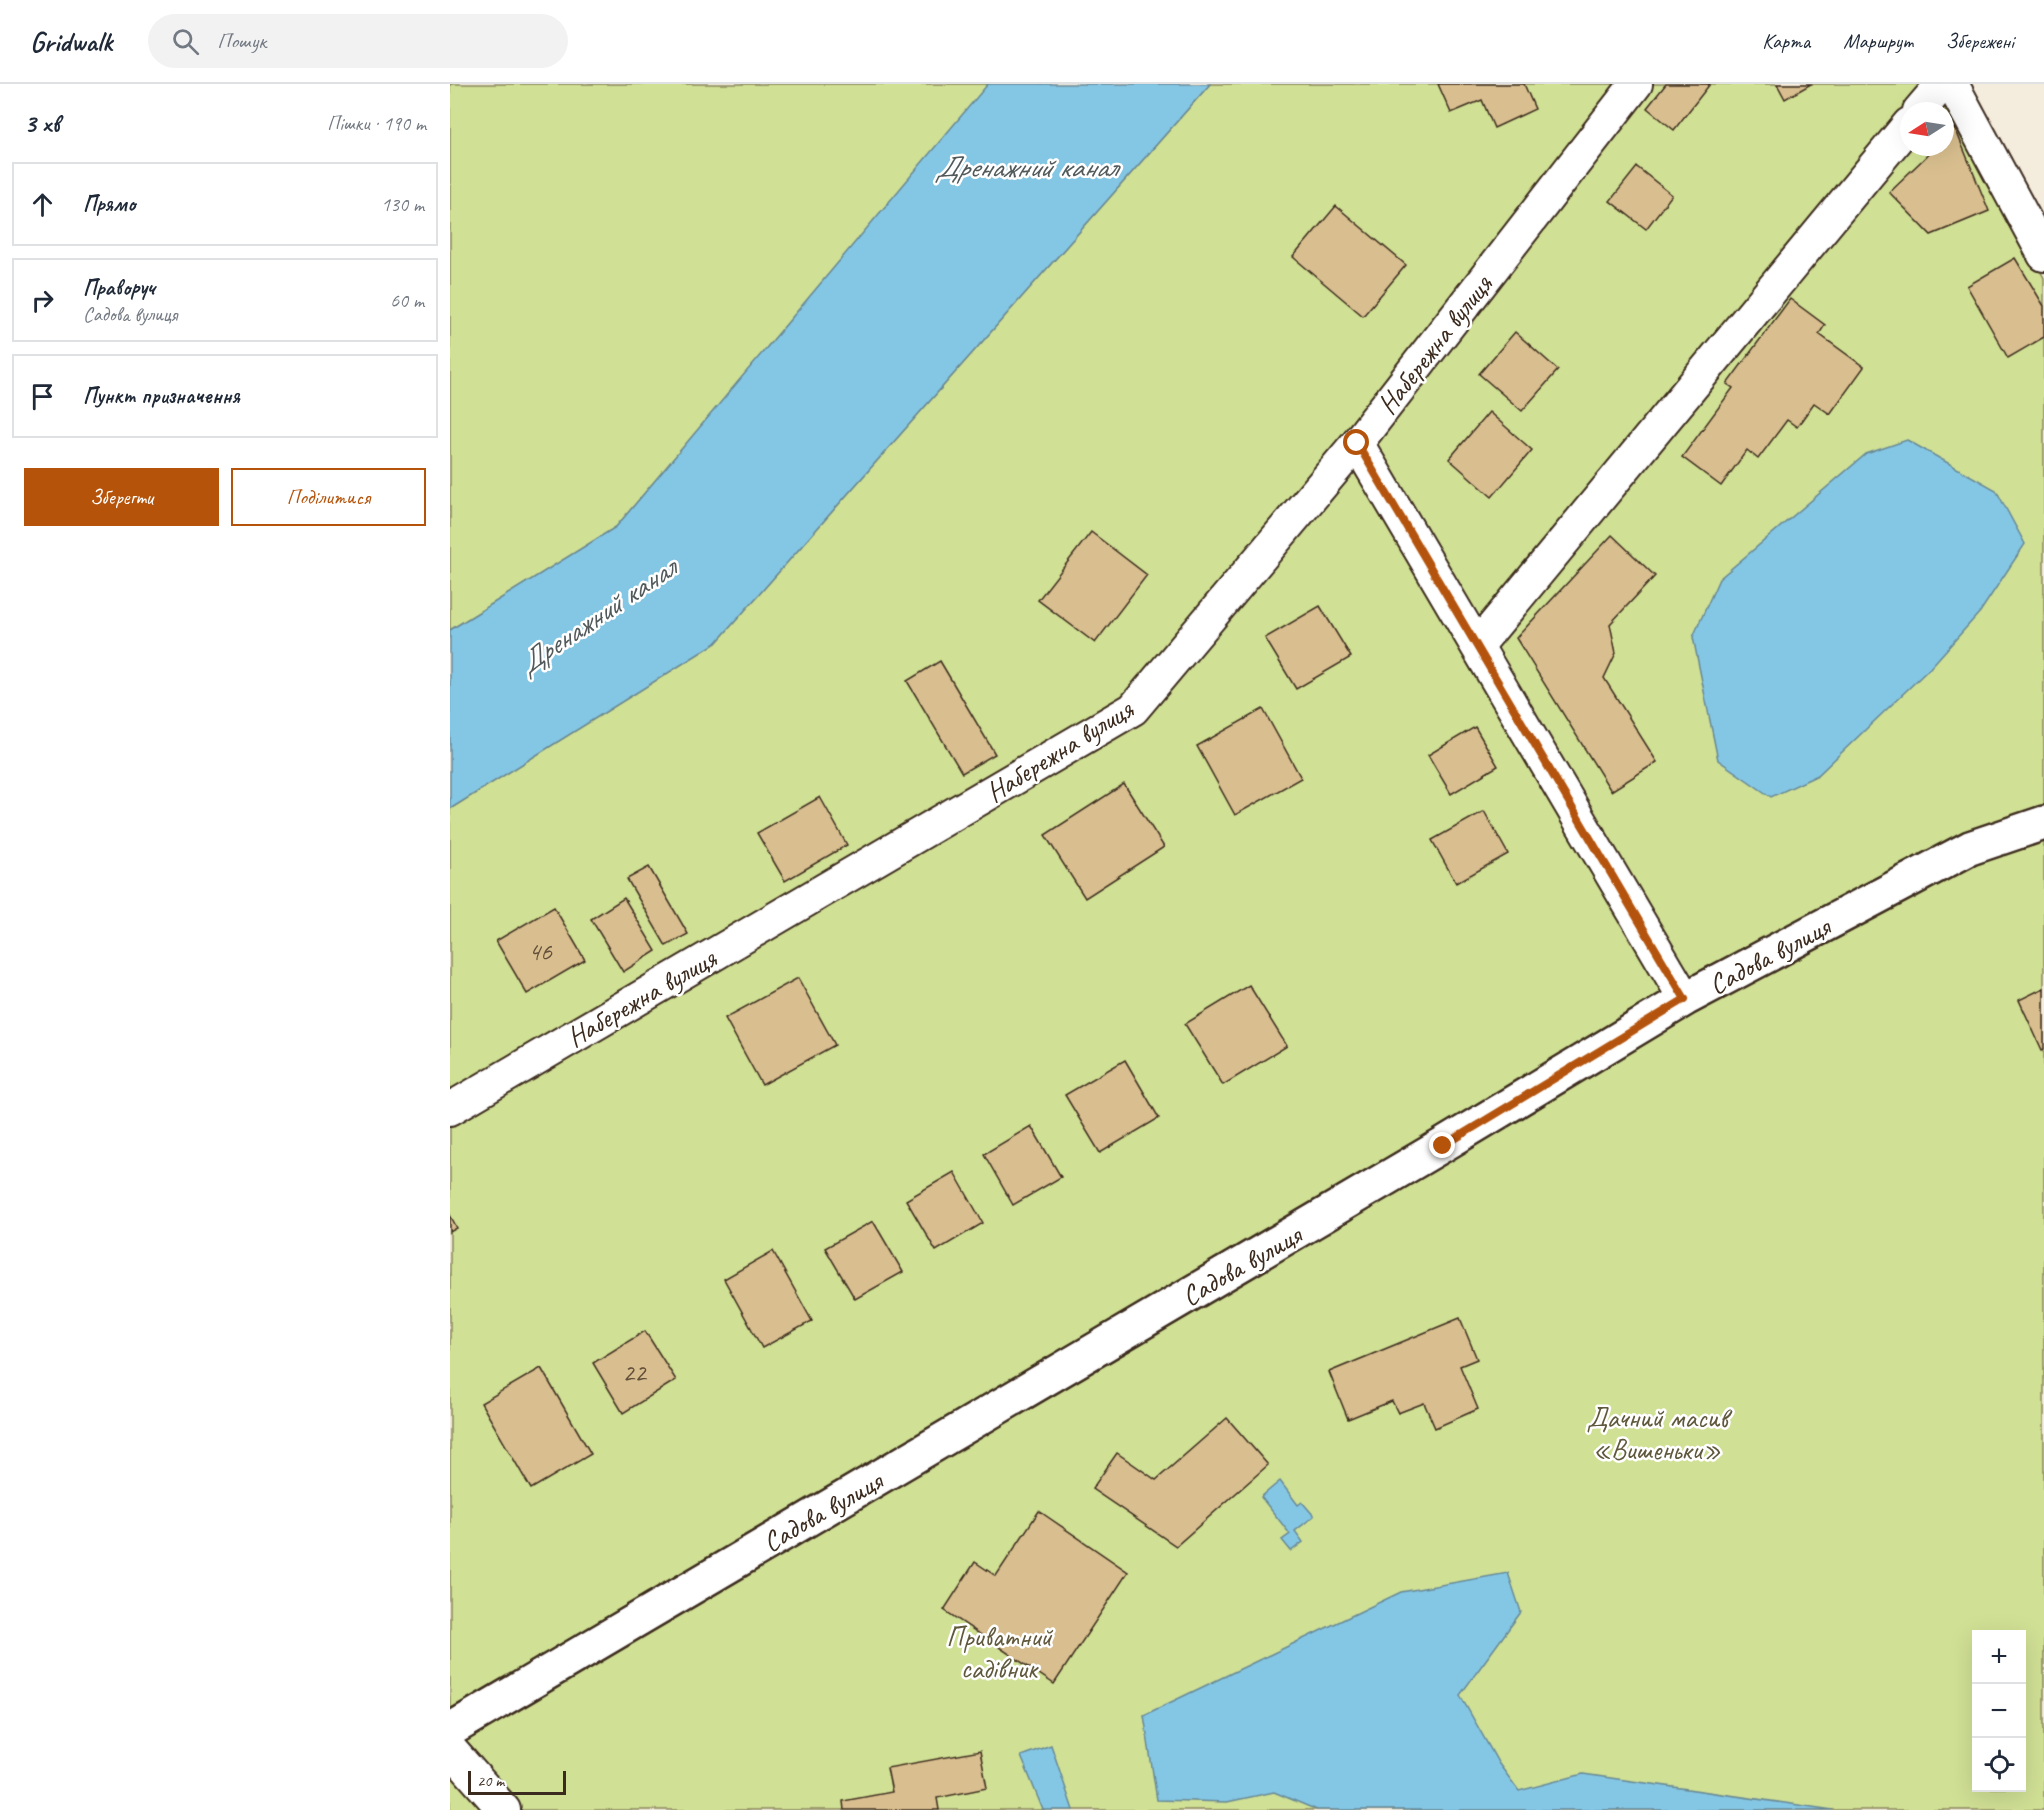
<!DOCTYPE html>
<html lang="uk">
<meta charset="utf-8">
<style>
:root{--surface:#fff;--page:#f2f2f3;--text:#1f2937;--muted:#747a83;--line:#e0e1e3;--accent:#b45309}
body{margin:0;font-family:Caveat,sans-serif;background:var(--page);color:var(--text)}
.controls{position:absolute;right:18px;bottom:18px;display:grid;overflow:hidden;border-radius:0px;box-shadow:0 6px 24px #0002}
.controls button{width:54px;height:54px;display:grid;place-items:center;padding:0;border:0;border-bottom:2px solid var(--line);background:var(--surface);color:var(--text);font:30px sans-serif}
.compass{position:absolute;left:1450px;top:18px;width:54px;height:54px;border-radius:50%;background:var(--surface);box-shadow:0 6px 24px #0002;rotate:258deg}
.scale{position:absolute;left:18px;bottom:15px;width:98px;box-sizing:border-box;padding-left:6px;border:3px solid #3b2a1e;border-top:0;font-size:16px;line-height:21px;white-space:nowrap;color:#3b2a1e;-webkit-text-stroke:4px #fff;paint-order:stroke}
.stop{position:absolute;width:18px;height:18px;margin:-14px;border:4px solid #b45309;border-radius:50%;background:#fff}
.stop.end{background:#b45309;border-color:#fff;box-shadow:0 2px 6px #0008}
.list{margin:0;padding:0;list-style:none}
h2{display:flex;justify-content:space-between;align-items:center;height:78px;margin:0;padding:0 24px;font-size:26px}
h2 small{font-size:20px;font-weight:400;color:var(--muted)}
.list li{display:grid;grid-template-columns:39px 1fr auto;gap:18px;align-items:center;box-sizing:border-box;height:84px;margin:0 12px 12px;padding:0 12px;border:2px solid var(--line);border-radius:0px}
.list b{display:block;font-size:22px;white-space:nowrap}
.list p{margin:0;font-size:20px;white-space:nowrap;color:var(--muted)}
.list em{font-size:20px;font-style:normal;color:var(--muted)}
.actions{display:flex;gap:12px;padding:18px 24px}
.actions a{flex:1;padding:14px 0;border:2px solid var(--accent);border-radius:0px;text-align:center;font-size:21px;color:var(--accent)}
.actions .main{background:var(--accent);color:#fff}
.icon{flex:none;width:33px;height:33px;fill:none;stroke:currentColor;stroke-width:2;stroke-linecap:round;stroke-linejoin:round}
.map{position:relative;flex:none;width:1594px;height:1726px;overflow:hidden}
header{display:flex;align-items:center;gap:36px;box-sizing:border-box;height:84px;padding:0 30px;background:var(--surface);border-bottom:2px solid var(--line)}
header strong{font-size:28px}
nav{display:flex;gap:33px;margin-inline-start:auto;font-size:21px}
.search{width:420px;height:54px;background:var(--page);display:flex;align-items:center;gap:15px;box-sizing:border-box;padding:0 21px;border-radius:33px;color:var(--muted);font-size:22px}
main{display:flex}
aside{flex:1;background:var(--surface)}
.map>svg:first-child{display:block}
.green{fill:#d0e094;stroke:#868559;stroke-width:1.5;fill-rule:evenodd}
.water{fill:#84c7e5;stroke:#678895;stroke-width:1.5}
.building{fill:#d9bf8f;stroke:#3b2a1e;stroke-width:1.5}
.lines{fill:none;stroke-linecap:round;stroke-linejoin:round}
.street-casing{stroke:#3b2a1e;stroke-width:36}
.secondary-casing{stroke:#3b2a1e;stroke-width:38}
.street{stroke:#fff;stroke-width:32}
.secondary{stroke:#fff;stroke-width:33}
.route{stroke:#b45309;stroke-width:8}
.labels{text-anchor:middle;stroke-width:5;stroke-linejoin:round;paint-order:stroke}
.number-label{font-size:26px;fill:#624f3a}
.street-label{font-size:28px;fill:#3b2a1e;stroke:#fff}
.park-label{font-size:28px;fill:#60583c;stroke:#fff}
.water-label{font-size:30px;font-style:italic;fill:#51595a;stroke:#fff}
</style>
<header>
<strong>Gridwalk</strong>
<div class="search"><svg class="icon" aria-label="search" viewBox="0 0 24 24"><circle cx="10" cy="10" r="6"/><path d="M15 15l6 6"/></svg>Пошук</div>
<nav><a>Карта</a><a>Маршрут</a><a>Збережені</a></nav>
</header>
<main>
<aside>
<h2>3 хв<small>Пішки · 190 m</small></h2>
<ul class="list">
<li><svg class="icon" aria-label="ahead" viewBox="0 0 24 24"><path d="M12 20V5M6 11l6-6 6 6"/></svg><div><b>Прямо</b></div><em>130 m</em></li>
<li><svg class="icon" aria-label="right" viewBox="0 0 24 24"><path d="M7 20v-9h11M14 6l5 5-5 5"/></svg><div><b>Праворуч</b><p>Садова вулиця</p></div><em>60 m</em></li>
<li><svg class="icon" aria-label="arrive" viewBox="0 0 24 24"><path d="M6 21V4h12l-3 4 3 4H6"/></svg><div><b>Пункт призначення</b></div></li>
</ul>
<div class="actions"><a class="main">Зберегти</a><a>Поділитися</a></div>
</aside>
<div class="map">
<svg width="1594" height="1726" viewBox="0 0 1594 1726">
<rect width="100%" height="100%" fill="#f4ecdd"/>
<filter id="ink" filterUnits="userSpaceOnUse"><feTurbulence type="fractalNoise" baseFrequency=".0167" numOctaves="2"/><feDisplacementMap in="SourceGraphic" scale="12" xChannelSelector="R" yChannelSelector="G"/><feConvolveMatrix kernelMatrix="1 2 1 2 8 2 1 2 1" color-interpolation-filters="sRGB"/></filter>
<g filter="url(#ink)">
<g class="green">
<path d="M0 0H539L166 443 0 546Z"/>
<path d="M760 0H1492L1594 194V1726H0V725L266 559ZM1459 27H1495V63H1459ZM1526 1550H1572V1704H1526Z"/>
</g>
<g class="water">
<path d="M538 0H760L266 559 0 725V546L166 443Z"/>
<path d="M1457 356 1546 406 1575 460 1530 528 1480 584 1368 691 1321 713 1268 676 1243 553 1269 495 1416 370Z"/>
<path d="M830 1397 848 1421 852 1418 864 1432 845 1447 853 1458 841 1467 832 1456 840 1450 811 1413Z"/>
<path d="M1058 1489 1071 1528 1010 1611 1049 1680 1069 1707 1133 1690 1383 1726H867L824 1708 777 1718 707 1716 694 1631 951 1508Z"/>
<path d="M601 1661 623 1726H593L571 1672Z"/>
</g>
<g class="building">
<path d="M988 0H1074L1085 25 1044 44 1032 16 1001 29Z"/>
<path d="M1216 0H1260L1224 46 1197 24Z"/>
<path d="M1327 0H1361L1335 15Z"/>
<path d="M1505 44 1539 127 1481 151 1439 108 1486 63H1495V54Z"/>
<path d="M1187 83 1222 111 1196 145 1160 117Z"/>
<path d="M886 122 956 181 913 232 843 173Z"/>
<path d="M1565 174 1594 222V253L1558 274 1517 202Z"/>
<path d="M1340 215 1375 241 1369 250 1414 283 1380 330 1364 319 1347 343 1337 336 1308 375 1297 366 1271 402 1232 373 1283 304 1277 300Z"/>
<path d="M1065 248 1108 286 1072 327 1029 290Z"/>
<path d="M1039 328 1082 366 1042 413 999 375Z"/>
<path d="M641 448 697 491 645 559 588 516Z"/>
<path d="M1162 451 1205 492 1160 540 1166 569 1154 594 1207 678 1161 707 1066 554Z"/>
<path d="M870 522 901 573 846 605 815 554Z"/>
<path d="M490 577 545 670 512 689 457 597Z"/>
<path d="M813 625 851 694 785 731 747 662Z"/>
<path d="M1025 643 1048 682 1001 710 978 671Z"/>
<path d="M674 700 714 763 635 814 595 751Z"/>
<path d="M370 713 397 761 335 797 307 749Z"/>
<path d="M1034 727 1058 770 1006 799 982 756Z"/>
<path d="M199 783 238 850 216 862 177 795Z"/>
<path d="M174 814 206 867 173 888 141 835Z"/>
<path d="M104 823 135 876 77 910 46 857Z"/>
<path d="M348 894 385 961 312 1001 275 934Z"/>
<path d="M799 901 837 962 773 1001 735 940Z"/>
<path d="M1594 904V965L1592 966 1569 916Z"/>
<path d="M675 976 709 1034 650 1069 615 1011Z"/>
<path d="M581 1042 611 1093 563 1121 534 1070Z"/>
<path d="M504 1088 533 1139 486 1167 456 1116Z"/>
<path d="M0 1131 7 1144 0 1148Z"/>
<path d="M423 1137 453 1188 405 1215 375 1164Z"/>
<path d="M323 1167 362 1237 312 1264 274 1195Z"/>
<path d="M1010 1234 1027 1275 1010 1282 1028 1325 985 1344 974 1319 948 1329 942 1317 898 1335 879 1288Z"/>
<path d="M195 1247 226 1296 173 1329 143 1279Z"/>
<path d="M91 1284 141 1370 81 1405 31 1319Z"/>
<path d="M777 1334 818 1381 726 1462 642 1405 667 1369 706 1396Z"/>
<path d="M589 1427 678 1488 604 1600 494 1526 525 1478 546 1492Z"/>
<path d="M530 1667 537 1704 487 1714 489 1726H394L393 1717 442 1708 437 1684Z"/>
</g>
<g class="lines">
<g class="street-casing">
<g id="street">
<path d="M1502 0 1594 171"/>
<path d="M1469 27 1492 0"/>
<path d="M907 359 1235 915"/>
<path d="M1028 561 1459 40"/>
<path d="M0 1025 683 625 907 359 1186 0"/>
<path d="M0 1665 54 1726"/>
</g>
</g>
<g class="secondary-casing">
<path id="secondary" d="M0 1646 993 1061 1235 915 1520 764 1594 739"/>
</g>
<use href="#street" class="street"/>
<use href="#secondary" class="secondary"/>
</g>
</g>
<g class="lines" filter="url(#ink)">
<path class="route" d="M907 359 1235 915 993 1062"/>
</g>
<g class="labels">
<g class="number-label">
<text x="90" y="876">46</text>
<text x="184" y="1297">22</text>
</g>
<g class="street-label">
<text transform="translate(984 260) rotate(-52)" y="10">Набережна вулиця</text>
<text transform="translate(609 666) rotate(-32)" y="10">Набережна вулиця</text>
<text transform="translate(1319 871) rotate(-28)" y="10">Садова вулиця</text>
<text transform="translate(191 913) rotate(-30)" y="10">Набережна вулиця</text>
<text transform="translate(791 1181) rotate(-30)" y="10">Садова вулиця</text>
<text transform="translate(372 1427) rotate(-30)" y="10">Садова вулиця</text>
</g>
<g class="park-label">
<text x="1207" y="1343">Дачний масив<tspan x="1207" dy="32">«Вишеньки»</tspan></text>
<text x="549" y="1562">Приватний<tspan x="549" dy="32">садівник</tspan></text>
</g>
<g class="water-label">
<text x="576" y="93">Дренажний канал</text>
<text transform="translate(147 532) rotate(-34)" y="10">Дренажний канал</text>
</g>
</g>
</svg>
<div class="controls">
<button>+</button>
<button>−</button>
<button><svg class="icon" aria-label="locate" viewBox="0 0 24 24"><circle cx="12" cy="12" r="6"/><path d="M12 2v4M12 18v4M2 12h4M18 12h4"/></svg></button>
</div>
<svg class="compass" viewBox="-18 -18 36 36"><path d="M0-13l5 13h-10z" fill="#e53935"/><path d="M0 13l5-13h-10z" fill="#747a83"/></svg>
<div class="scale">20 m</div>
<div class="stop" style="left:907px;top:359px"></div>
<div class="stop end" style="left:993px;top:1062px"></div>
</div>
</main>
